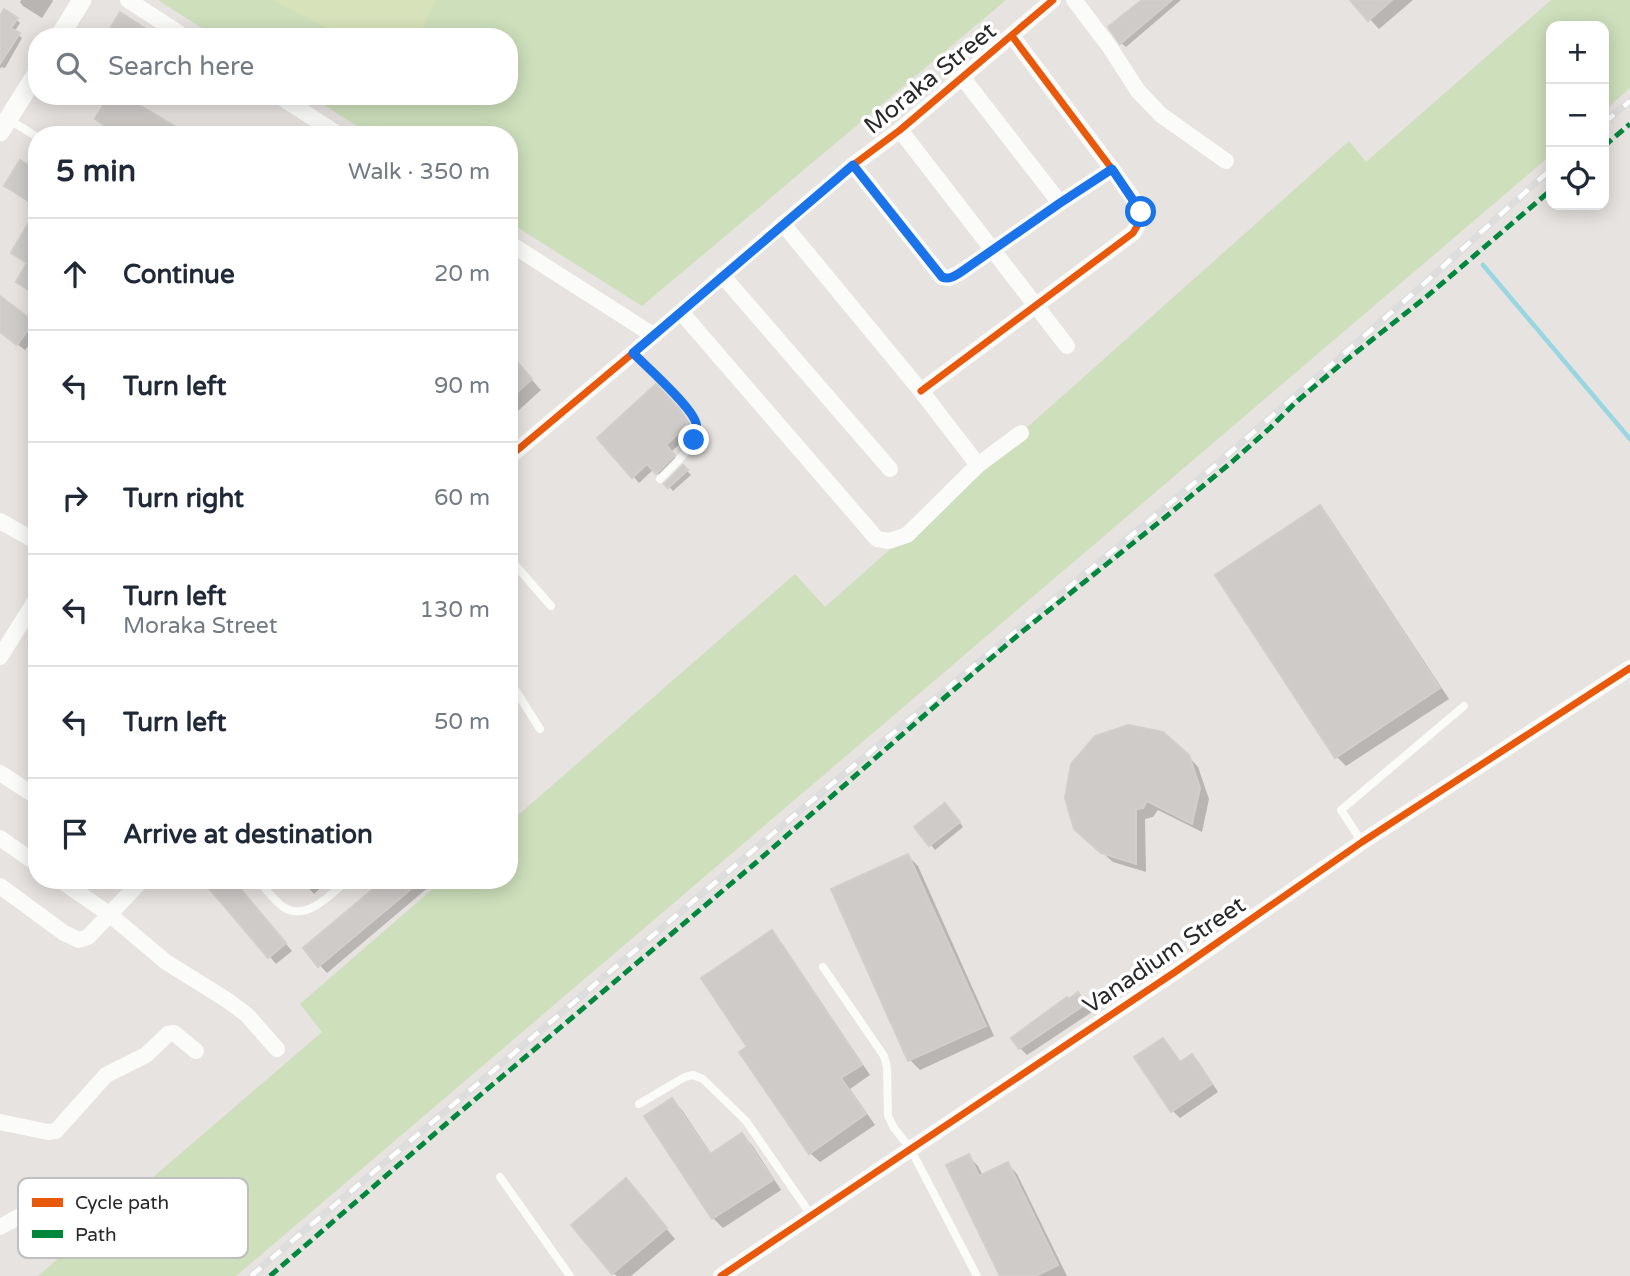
<!DOCTYPE html>
<meta charset="utf-8">
<style>
:root{--surface:#fff;--page:#f6f6f7;--text:#1f2937;--muted:#747a83;--line:#e0e1e3}
body{margin:0;font-family:"Varela Round",sans-serif;background:var(--page);color:var(--text)}
.controls{position:absolute;right:21px;top:21px;display:grid;overflow:hidden;border-radius:14px;box-shadow:0 4px 18px #0003}
.controls button{width:63px;height:63px;display:grid;place-items:center;padding:0;border:0;border-bottom:2px solid var(--line);background:var(--surface);color:var(--text);font:35px sans-serif}
.stop{position:absolute;width:21px;height:21px;margin:-16px;border:5px solid #1a73e8;border-radius:50%;background:#fff}
.stop.end{background:#1a73e8;border-color:#fff;box-shadow:0 2px 7px #0008}
.list{margin:0;padding:0;list-style:none}
h2{display:flex;justify-content:space-between;align-items:center;height:91px;margin:0;padding:0 28px;font-size:30px}
h2 small{font-size:23px;font-weight:400;color:var(--muted)}
.list li{display:grid;grid-template-columns:46px 1fr auto;gap:21px;align-items:center;box-sizing:border-box;height:112px;padding:0 28px;border-top:2px solid var(--line)}
.list b{display:block;font-size:26px;white-space:nowrap}
.list p{margin:0;font-size:23px;white-space:nowrap;color:var(--muted)}
.list em{font-size:23px;font-style:normal;color:var(--muted)}
.icon{flex:none;width:38px;height:38px;fill:none;stroke:currentColor;stroke-width:2;stroke-linecap:round;stroke-linejoin:round}
.map{position:relative;flex:none;width:1630px;height:1276px;overflow:hidden}
.search{position:absolute;background:var(--surface);box-shadow:0 4px 18px #0003;left:28px;top:28px;width:490px;height:77px;display:flex;align-items:center;gap:18px;box-sizing:border-box;padding:0 24px;border-radius:28px;color:var(--muted);font-size:26px}
.panel{position:absolute;background:var(--surface);box-shadow:0 4px 18px #0003;left:28px;top:126px;width:490px;height:763px;border-radius:28px}
.map>svg:first-child{display:block}
.green{fill:#cddfbb}
.pitch{fill:#d7e2ba}
.shadow{fill:#0003}
.lines{fill:none;stroke-linecap:round;stroke-linejoin:round}
.stream{stroke:#99d6e2;stroke-width:4.5}
.building{fill:#cecbc9;stroke:#d1cfcc;stroke-width:2}
.service{stroke:#fbfbfa;stroke-width:8}
.minor{stroke:#fbfbfa;stroke-width:16}
.tertiary{stroke:#fbfbfa;stroke-width:19}
.rail-casing{stroke:#ddddde;stroke-width:7}
.rail{stroke:#fff;stroke-width:4.5;stroke-dasharray:13;stroke-linecap:butt}
.quiet{stroke:#00873e;stroke-width:5;stroke-dasharray:10 5;stroke-linecap:butt}
.cycleway-casing{stroke:#fff;stroke-width:11}
.cycleway{stroke:#e8590c;stroke-width:7}
.route{stroke:#1a73e8;stroke-width:9}
.labels{text-anchor:middle;stroke-width:7;stroke-linejoin:round;paint-order:stroke}
.street-label{font-size:24px;fill:#292929;stroke:#fff}
.key{fill:#fff;stroke:#bfbfbf;stroke-width:2}
.key-label{font-size:19px;fill:#292929}
</style>
<div class="map">
<svg width="1630" height="1276" viewBox="0 0 1630 1276">
<rect width="100%" height="100%" fill="#e6e3e0"/>
<g class="green">
<path d="M158 0H1006L642 306 509 222V135H371L310 96H509V37H216Z"/>
<path d="M1551 0H1630V88L1604 111V26H1551V155L236 1276H38L322 1032 300 1004 443 880H509V823L795 574 825 607 1349 141 1366 162Z"/>
</g>
<path class="pitch" d="M272 0H436L419 37H344Z"/>
<g class="shadow">
<path d="M21 0H52L53 1 42 18 23 6 20 2Z"/>
<path d="M1145 0H1181L1126 47 1121 43Z"/>
<path d="M1352 0H1413L1379 29Z"/>
<path d="M16 19 20 23 14 32 22 38 5 68 1 67 0 69V20Z"/>
<path d="M111 96H138L143 101 119 135 103 124 97 118Z"/>
<path d="M37 173V207L16 194 7 186Z"/>
<path d="M37 213V296L27 290 18 281 28 265 13 252Z"/>
<path d="M0 300 37 327V335L25 350 0 331Z"/>
<path d="M509 355 541 390 509 419Z"/>
<path d="M656 387 686 419 694 431 671 452 680 462 663 479 654 469 639 483 633 476Z"/>
<path d="M683 467 691 475 673 491 667 484Z"/>
<path d="M1319 508 1329 517 1449 699 1346 766 1337 757Z"/>
<path d="M1188 756 1198 767 1209 799 1202 832 1158 810 1153 817 1145 819 1146 872 1113 862 1086 838Z"/>
<path d="M950 809 963 827 935 850 917 827Z"/>
<path d="M908 856 918 866 994 1036 920 1070 910 1060 833 890Z"/>
<path d="M204 880H233L292 951 276 964Z"/>
<path d="M302 880H329L314 894Z"/>
<path d="M387 880H437L327 973 305 949Z"/>
<path d="M771 932 781 942 870 1075 850 1089 875 1125 820 1162 810 1153 749 1047Z"/>
<path d="M1078 994 1092 1012 1027 1055 1020 1048 1069 1001Z"/>
<path d="M1163 1040 1170 1047 1181 1063 1192 1056 1199 1063 1218 1092 1180 1118 1173 1111Z"/>
<path d="M672 1100 682 1110 712 1155 742 1135 752 1145 781 1190 723 1228 713 1218 647 1116Z"/>
<path d="M968 1156 978 1166 983 1176 1008 1164 1017 1174 1067 1276H1002Z"/>
<path d="M635 1191 675 1239 631 1276H617L613 1273Z"/>
</g>
<g class="lines">
<path class="stream" d="M1483 265 1630 439"/>
</g>
<g class="building">
<path d="M1142 0H1172L1120 44 1108 27Z"/>
<path d="M1350 0H1392L1368 21Z"/>
<path d="M4 9 18 18 11 28 20 33 0 64V16Z"/>
<path d="M120 12 158 37H105Z"/>
<path d="M109 96H136L133 101 189 135H119L95 119Z"/>
<path d="M20 160 37 170V205L4 186Z"/>
<path d="M37 209V295L16 282 27 263 11 253Z"/>
<path d="M0 296 34 322 17 345 0 332Z"/>
<path d="M509 353 532 379 509 400Z"/>
<path d="M656 384 681 411 689 424 666 445 675 455 656 474 647 464 632 478 597 438Z"/>
<path d="M683 465 688 470 668 488 664 484Z"/>
<path d="M1320 505 1440 688 1335 758 1215 575Z"/>
<path d="M1128 725 1163 732 1189 755 1200 788 1192 824 1147 801 1143 808 1136 809V864L1101 853 1074 829 1065 798 1071 764 1095 736Z"/>
<path d="M945 803 960 822 929 846 914 827Z"/>
<path d="M908 854 986 1026 908 1061 831 889Z"/>
<path d="M202 880H233L286 943 268 958Z"/>
<path d="M384 880H422L318 967 303 948Z"/>
<path d="M772 930 862 1065 841 1078 866 1114 809 1154 739 1052 747 1047 701 978Z"/>
<path d="M1078 992 1086 1004 1019 1049 1011 1038 1067 997 1069 999Z"/>
<path d="M1163 1038 1180 1062 1192 1054 1212 1084 1171 1112 1134 1057Z"/>
<path d="M672 1098 710 1154 742 1133 773 1180 712 1219 644 1116Z"/>
<path d="M969 1154 979 1176 1008 1162 1058 1265 1036 1276H1000L946 1165Z"/>
<path d="M626 1178 667 1228 612 1274 571 1225Z"/>
</g>
<g class="lines">
<g class="service">
<path d="M8 119 37 137"/>
<path d="M633 353C647 367 690 406 696 422 697 424 697 430 696 432 694 448 670 468 660 479"/>
<path d="M509 558 551 606"/>
<path d="M509 680 540 729"/>
<path d="M1362 842 1341 810 1464 706"/>
<path d="M258 880C266 889 275 902 285 908 308 921 332 893 348 880"/>
<path d="M823 967 884 1056 887 1067 888 1116 894 1128 910 1148 977 1276"/>
<path d="M639 1104 685 1077 693 1075 703 1079 746 1121 811 1215"/>
<path d="M500 1177 570 1276"/>
</g>
<g class="minor">
<path d="M128 0 185 37"/>
<path d="M1074 0 1109 46 1138 91 1161 115 1226 161"/>
<path d="M962 77 1060 203"/>
<path d="M279 96 339 135"/>
<path d="M900 130 1067 346"/>
<path d="M853 165 942 277 949 278 961 272 1060 203 1112 169"/>
<path d="M783 224 921 391 978 465"/>
<path d="M509 243 653 335"/>
<path d="M722 275 890 469"/>
<path d="M681 312 877 539 889 541 907 535 978 465 1021 433"/>
<path d="M921 391 1133 233 1142 218 1139 207 1112 169 1012 36"/>
<path d="M509 457 633 353 783 224 853 165 900 130 1053 0"/>
<path d="M0 521 37 542"/>
<path d="M0 657 37 598"/>
<path d="M0 773 37 797"/>
<path d="M0 838 37 864"/>
<path d="M60 880 109 914 166 962 230 1002 247 1015 277 1049"/>
<path d="M0 886 64 933 79 940 88 937 142 880"/>
<path d="M0 1122 48 1132 56 1131 106 1075 146 1055 168 1034 174 1033 196 1051"/>
<path d="M0 1227 24 1214"/>
<path d="M721 1276 1175 972 1362 842 1630 668"/>
</g>
<g class="tertiary">
<path d="M59 37 82 0"/>
<path d="M0 132 37 73"/>
</g>
<g class="rail-casing">
<g id="rail">
<path d="M1604 123 1630 101"/>
<path d="M251 1276 809 803 1210 470 1416 291 1551 169"/>
</g>
</g>
<use href="#rail" class="rail"/>
<g class="quiet">
<path d="M1604 146 1630 124"/>
<path d="M270 1276 453 1118 752 866 943 699 1023 631 1168 515 1233 461 1270 428 1295 403 1340 365 1425 298 1551 190"/>
</g>
<g class="cycleway-casing">
<g id="cycleway">
<path d="M921 391 1133 233 1142 218 1139 207 1112 169 1012 36"/>
<path d="M509 457 633 353 783 224 853 165 900 130 1053 0"/>
<path d="M721 1276 1175 972 1362 842 1630 668"/>
</g>
</g>
<use href="#cycleway" class="cycleway"/>
</g>
<g class="lines">
<path class="route" d="M694 440C696 434 698 430 696 423 692 407 647 367 633 353L853 165 942 277C949 280 955 276 961 272L1060 203 1112 169 1141 212"/>
</g>
<g class="labels">
<g class="street-label">
<text transform="translate(930 78) rotate(-39)" y="8">Moraka Street</text>
<text transform="translate(1164 955) rotate(-34)" y="8">Vanadium Street</text>
</g>
</g>
<rect x="18" y="1178" width="230" height="80" rx="10" class="key"/>
<rect x="32" y="1198" width="31" height="9" fill="#e8590c"/>
<rect x="32" y="1230" width="31" height="8" fill="#00873e"/>
<g class="key-label">
<text x="75" y="1209">Cycle path</text>
<text x="75" y="1241">Path</text>
</g>
</svg>
<div class="controls">
<button>+</button>
<button>−</button>
<button><svg class="icon" aria-label="locate" viewBox="0 0 24 24"><circle cx="12" cy="12" r="6"/><path d="M12 2v4M12 18v4M2 12h4M18 12h4"/></svg></button>
</div>
<div class="stop" style="left:1141px;top:212px"></div>
<div class="stop end" style="left:694px;top:440px"></div>
<div class="search"><svg class="icon" aria-label="search" viewBox="0 0 24 24"><circle cx="10" cy="10" r="6"/><path d="M15 15l6 6"/></svg>Search here</div>
<section class="panel">
<h2>5 min<small>Walk · 350 m</small></h2>
<ul class="list">
<li><svg class="icon" aria-label="ahead" viewBox="0 0 24 24"><path d="M12 20V5M6 11l6-6 6 6"/></svg><div><b>Continue</b></div><em>20 m</em></li>
<li><svg class="icon" aria-label="left" viewBox="0 0 24 24"><path d="M17 20v-9H6M10 6l-5 5 5 5"/></svg><div><b>Turn left</b></div><em>90 m</em></li>
<li><svg class="icon" aria-label="right" viewBox="0 0 24 24"><path d="M7 20v-9h11M14 6l5 5-5 5"/></svg><div><b>Turn right</b></div><em>60 m</em></li>
<li><svg class="icon" aria-label="left" viewBox="0 0 24 24"><path d="M17 20v-9H6M10 6l-5 5 5 5"/></svg><div><b>Turn left</b><p>Moraka Street</p></div><em>130 m</em></li>
<li><svg class="icon" aria-label="left" viewBox="0 0 24 24"><path d="M17 20v-9H6M10 6l-5 5 5 5"/></svg><div><b>Turn left</b></div><em>50 m</em></li>
<li><svg class="icon" aria-label="arrive" viewBox="0 0 24 24"><path d="M6 21V4h12l-3 4 3 4H6"/></svg><div><b>Arrive at destination</b></div></li>
</ul>
</section>
</div>
